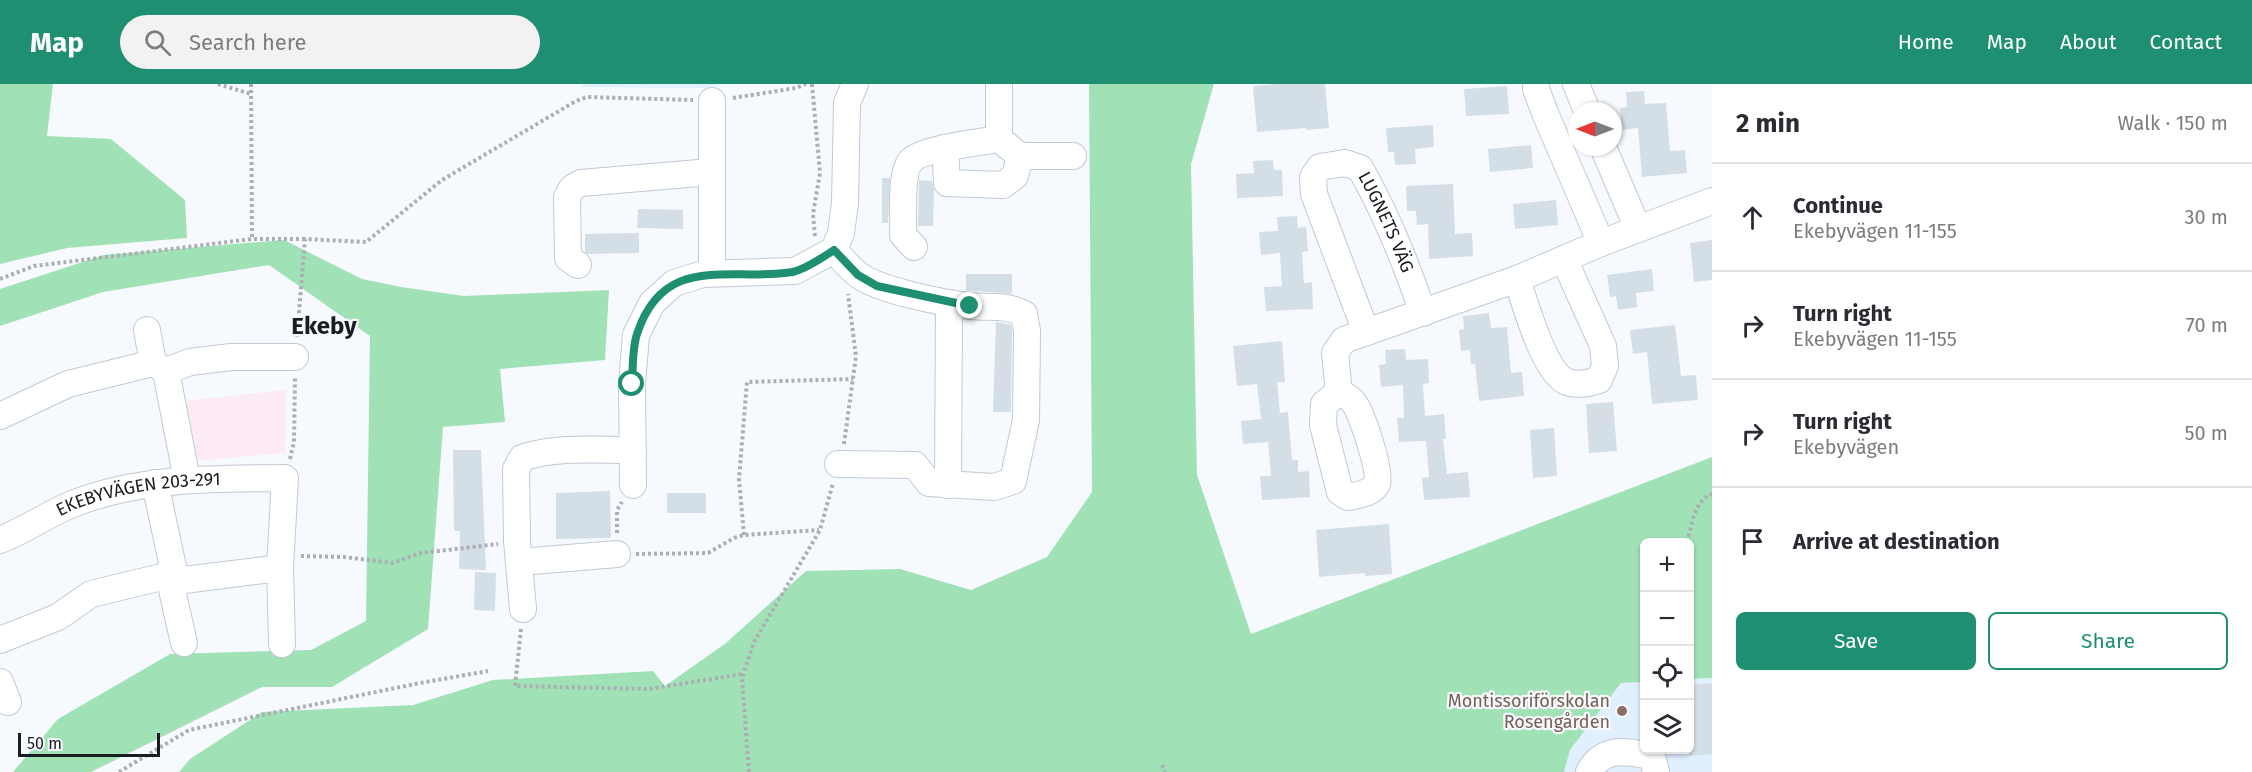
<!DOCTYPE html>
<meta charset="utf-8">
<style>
:root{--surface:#fff;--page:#f2f2f3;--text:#2b2b33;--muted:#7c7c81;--line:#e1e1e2;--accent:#1e8f71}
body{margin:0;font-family:"Fira Sans",sans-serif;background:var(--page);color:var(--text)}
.controls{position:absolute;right:18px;bottom:18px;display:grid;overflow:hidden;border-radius:9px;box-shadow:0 2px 4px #0004}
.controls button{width:54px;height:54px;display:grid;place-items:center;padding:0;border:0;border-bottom:2px solid var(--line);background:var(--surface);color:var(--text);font:30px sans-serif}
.compass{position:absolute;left:1568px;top:18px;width:54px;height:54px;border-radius:50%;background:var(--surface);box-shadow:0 2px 4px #0004;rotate:270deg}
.scale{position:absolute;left:18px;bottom:15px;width:142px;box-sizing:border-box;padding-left:6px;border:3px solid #191c20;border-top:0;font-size:16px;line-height:21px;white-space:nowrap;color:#191c20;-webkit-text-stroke:4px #f6fafe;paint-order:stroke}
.stop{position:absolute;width:18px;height:18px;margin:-14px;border:4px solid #1e8f71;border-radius:50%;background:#fff}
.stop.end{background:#1e8f71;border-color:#fff;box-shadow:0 2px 6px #0008}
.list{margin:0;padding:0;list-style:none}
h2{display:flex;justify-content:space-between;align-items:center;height:78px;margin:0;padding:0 24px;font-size:26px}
h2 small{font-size:20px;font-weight:400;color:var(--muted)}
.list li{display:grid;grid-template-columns:39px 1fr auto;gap:18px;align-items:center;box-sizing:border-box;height:108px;padding:0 24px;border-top:2px solid var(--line)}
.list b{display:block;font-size:22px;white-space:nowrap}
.list p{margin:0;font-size:20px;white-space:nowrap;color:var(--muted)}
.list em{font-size:20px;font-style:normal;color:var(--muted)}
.actions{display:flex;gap:12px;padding:18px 24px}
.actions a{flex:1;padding:14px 0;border:2px solid var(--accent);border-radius:9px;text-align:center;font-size:21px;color:var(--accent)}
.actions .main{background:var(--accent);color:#fff}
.icon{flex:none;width:33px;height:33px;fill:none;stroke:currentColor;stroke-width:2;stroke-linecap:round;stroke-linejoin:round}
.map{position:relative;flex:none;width:1712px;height:688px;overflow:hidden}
header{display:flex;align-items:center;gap:36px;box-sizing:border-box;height:84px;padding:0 30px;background:var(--accent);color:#fff}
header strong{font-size:28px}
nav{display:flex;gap:33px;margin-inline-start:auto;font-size:21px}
.search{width:420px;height:54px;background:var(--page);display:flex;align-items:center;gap:15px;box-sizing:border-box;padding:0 21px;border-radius:33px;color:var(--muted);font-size:22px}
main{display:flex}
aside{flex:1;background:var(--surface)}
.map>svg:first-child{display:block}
.industrial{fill:#fceaf4}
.built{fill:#e0f0ff}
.green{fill:#a1e1b6}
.building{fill:#d4dee7}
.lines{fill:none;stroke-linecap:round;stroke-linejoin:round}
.minor-casing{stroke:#c0cad3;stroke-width:28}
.path{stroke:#abafb3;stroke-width:4;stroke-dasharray:3 3;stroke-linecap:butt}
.minor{stroke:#fff;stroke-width:26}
.route{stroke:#1e8f71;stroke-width:8}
.education-dot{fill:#8d6e63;stroke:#f6fafe;stroke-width:2}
.labels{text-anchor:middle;stroke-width:4.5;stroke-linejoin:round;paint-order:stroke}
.street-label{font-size:18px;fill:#191c20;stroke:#f6fafe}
.education-label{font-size:18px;fill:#785e54;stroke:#f6fafe;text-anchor:end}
.district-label{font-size:24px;font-weight:bold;fill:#191c20;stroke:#f6fafe}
</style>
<header>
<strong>Map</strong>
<div class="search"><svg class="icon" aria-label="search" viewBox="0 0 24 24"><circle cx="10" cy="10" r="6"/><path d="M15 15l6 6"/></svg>Search here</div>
<nav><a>Home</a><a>Map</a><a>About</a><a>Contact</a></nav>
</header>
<main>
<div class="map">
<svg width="1712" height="688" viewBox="0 0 1712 688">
<rect width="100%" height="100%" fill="#f6fafe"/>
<path class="industrial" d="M286 306 285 369 194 377 184 317Z"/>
<g class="built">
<path d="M582 0H724L707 4 582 3Z"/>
<path d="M1712 594V688H1564L1570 666 1621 599 1644 598V666H1690V595Z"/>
</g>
<g class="green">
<path d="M0 0H53L47 52 111 55 185 116 187 154 67 164 0 180Z"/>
<path d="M1089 0H1214L1191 80 1197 391 1251 550 1712 373V594L1690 595V458H1644V598L1621 599 1570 666 1564 688H179L190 675 262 628 413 621 493 596 653 587 665 602 726 559 806 487 900 485 971 506 1047 473 1092 408Z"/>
<path d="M284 156 362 195 401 203 464 212 609 206 605 276 500 285 505 338 443 343 428 545 332 603H262L91 688H13L58 635 170 570 311 566 366 537 370 252 269 181 103 208 0 242V205L104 171Z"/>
</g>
<g class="building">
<path d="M1274 0H1325L1329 44 1306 46V44L1257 48 1253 2Z"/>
<path d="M1507 2 1509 30 1466 32 1464 5Z"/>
<path d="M1644 7 1645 20 1666 19 1670 67 1685 66 1687 89 1642 93 1638 44 1622 46 1620 24 1627 23 1626 8Z"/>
<path d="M1433 41 1434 63 1415 65 1416 80 1395 81 1394 68H1388L1386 44Z"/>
<path d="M1531 61 1533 84 1490 88 1488 65Z"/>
<path d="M1273 76 1274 86H1282L1283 112 1237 114 1236 90 1254 89 1253 77Z"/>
<path d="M882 94H890L888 139H882Z"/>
<path d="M919 96 932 97 934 106 933 142H918Z"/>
<path d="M1453 100 1455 150 1472 149 1473 172 1429 175 1428 140 1417 141 1416 127H1407L1406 102Z"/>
<path d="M1556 116 1558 141 1515 145 1513 120Z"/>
<path d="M638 125 683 126V145L637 144Z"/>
<path d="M1297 132 1298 144 1306 143 1308 167 1302 168 1304 199 1312 198 1313 225 1266 227 1264 203 1282 202 1280 169 1261 171 1259 148 1278 147 1277 133Z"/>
<path d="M639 149V169L587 170 585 168V150Z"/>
<path d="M1712 156V196L1694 198 1690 159Z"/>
<path d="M1652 185 1654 207 1636 209 1637 223 1618 226 1616 212 1610 213 1607 191Z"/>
<path d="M966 190H1012V210L966 206Z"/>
<path d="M1489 229 1491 244 1507 243 1511 289 1522 288 1524 312 1479 317 1475 280H1471L1470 266 1461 267 1459 246 1464 245 1463 232Z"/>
<path d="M996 238 1011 241 1012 248 1011 328H993Z"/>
<path d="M1675 241 1681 292 1696 291 1698 316 1652 320 1647 268 1633 270 1630 246Z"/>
<path d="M1282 257 1285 298H1277L1280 329 1288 328 1292 376H1298V388L1309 387 1310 413 1262 416 1260 392H1271L1268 358 1243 360 1241 337 1261 335 1257 300 1237 302 1233 262Z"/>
<path d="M1405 265 1406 276 1428 275 1429 299 1423 300 1425 332 1444 330 1446 355H1443L1447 390 1468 388 1470 413 1424 416 1422 394 1429 393 1426 357 1399 358 1397 334H1404L1403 301 1381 303 1379 281 1386 280 1385 266Z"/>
<path d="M1613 318 1617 367 1589 369 1586 320Z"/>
<path d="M1554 344 1557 392 1533 394 1530 346Z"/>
<path d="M453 366H481L486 486 459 485 460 447H454Z"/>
<path d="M610 407 611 454 556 455V409Z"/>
<rect x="667" y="409" width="39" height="20"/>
<path d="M1389 440 1392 490 1365 492V489L1319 493 1316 446Z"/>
<path d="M475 488 496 489 495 527 474 526Z"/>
<path d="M1712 599V670L1689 672V601Z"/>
</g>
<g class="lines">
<g class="minor-casing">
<g id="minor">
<path d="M1536 0V5L1545 29 1601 159"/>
<path d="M1576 0 1587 27"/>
<path d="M712 17V189"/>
<path d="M999 55V0"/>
<path d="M1603 63 1638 145"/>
<path d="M945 64 947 99 1003 101 1015 92 1020 72"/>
<path d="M914 163 903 151C904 134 900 91 910 78 919 65 981 58 999 55L1020 72H1073"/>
<path d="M834 166C842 175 850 185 860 192 882 207 943 219 970 222 991 224 1005 220 1024 230L1027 247 1026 336 1013 397 994 403 929 399 915 381 838 380"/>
<path d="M578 181 568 174 567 113 572 104 581 99 711 88"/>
<path d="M1517 195C1525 219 1544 289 1567 298 1578 302 1589 299 1599 296L1605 282 1603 262 1564 175"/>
<path d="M147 246 153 279 166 287 187 396"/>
<path id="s1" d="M1366 248 1314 110 1313 93 1320 83 1345 79 1360 84C1386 129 1406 179 1423 229"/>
<path d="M166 287 190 278 231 273H295"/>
<path d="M1339 308 1335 269 1344 256 1517 195 1601 159 1712 117"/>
<path d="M1339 308C1344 311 1351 314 1354 319 1362 329 1382 390 1377 400 1371 410 1358 411 1348 413L1340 408 1323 341 1324 320Z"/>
<path d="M0 332 68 300 153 279"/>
<path d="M155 399 176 497 172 506 184 559"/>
<path d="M633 401 632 300 636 251 652 219 674 199 703 190 795 187 834 166 841 149 845 119 847 19 855 0"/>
<path d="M948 401 949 219"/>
<path id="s2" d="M0 456C26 446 49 429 75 419 143 393 214 395 285 394L280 484 282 560"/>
<path d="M520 478 617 470"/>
<path d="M176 497 280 484"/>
<path d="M523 525 517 457 516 385 522 374C557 362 596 366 633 366"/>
<path d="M0 556 58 533 91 510 174 490"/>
<path d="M0 598 8 618"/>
<path d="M1589 688C1604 661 1627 668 1652 672L1656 688"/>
</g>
</g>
<g class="path">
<path d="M218 0 251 10"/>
<path d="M251 0 252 155"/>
<path d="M812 0 820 89 813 130 815 153"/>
<path d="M733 14 796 4 806 0"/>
<path d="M0 195 34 182 252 155H305"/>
<path d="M297 253 305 155 366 158 442 96 576 17 587 13 693 16"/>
<path d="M844 360 856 272 848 210"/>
<path d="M290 375 294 358 295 293"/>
<path d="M617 449V426L622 418"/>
<path d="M744 451 739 395 747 298 853 295"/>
<path d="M1687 458C1692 442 1694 416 1712 410"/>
<path d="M636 470 708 469 734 454 744 451 819 446"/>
<path d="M301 472 344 473 392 479 421 469 498 460"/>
<path d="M521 545 515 602 649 605 743 590"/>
<path d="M1162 681 1165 688"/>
<path d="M119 688 189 646 420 599 488 587"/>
<path d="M749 688 742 594 754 558 820 446 833 399"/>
</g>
<use href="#minor" class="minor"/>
</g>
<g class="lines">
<path class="route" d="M632 300C633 285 632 265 637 250 664 168 729 198 793 188 806 185 822 174 834 166L858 191 877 202 970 222"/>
</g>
<circle class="education-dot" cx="1622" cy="627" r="6"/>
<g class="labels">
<g class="street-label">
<text dy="6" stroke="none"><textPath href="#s1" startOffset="278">LUGNETS VÄG</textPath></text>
<text dy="6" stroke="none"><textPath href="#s2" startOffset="148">EKEBYVÄGEN 203-291</textPath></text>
</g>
<g class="education-label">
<text x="1610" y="623">Montissoriförskolan<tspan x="1610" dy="21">Rosengården</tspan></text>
</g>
<g class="district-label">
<text x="324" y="250">Ekeby</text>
</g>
</g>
</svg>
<div class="controls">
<button>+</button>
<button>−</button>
<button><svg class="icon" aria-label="locate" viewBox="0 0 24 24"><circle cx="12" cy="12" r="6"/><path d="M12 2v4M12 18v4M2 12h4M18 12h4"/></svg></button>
<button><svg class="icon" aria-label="layers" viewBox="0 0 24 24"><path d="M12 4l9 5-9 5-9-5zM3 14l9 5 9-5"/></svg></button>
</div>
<svg class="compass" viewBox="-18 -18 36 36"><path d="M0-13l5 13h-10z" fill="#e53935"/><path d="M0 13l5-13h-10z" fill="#7c7c81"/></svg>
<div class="scale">50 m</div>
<div class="stop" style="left:632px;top:300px"></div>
<div class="stop end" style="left:970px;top:222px"></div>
</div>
<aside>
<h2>2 min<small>Walk · 150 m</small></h2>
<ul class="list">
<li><svg class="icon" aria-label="ahead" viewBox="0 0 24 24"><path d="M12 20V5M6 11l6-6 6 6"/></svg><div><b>Continue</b><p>Ekebyvägen 11-155</p></div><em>30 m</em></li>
<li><svg class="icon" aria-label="right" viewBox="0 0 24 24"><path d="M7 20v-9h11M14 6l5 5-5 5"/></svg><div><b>Turn right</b><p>Ekebyvägen 11-155</p></div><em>70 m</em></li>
<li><svg class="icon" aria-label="right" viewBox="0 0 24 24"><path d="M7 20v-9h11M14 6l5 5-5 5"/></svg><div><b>Turn right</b><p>Ekebyvägen</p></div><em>50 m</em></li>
<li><svg class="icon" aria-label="arrive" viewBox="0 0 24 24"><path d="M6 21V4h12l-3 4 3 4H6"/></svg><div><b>Arrive at destination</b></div></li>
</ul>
<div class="actions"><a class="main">Save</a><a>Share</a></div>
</aside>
</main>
